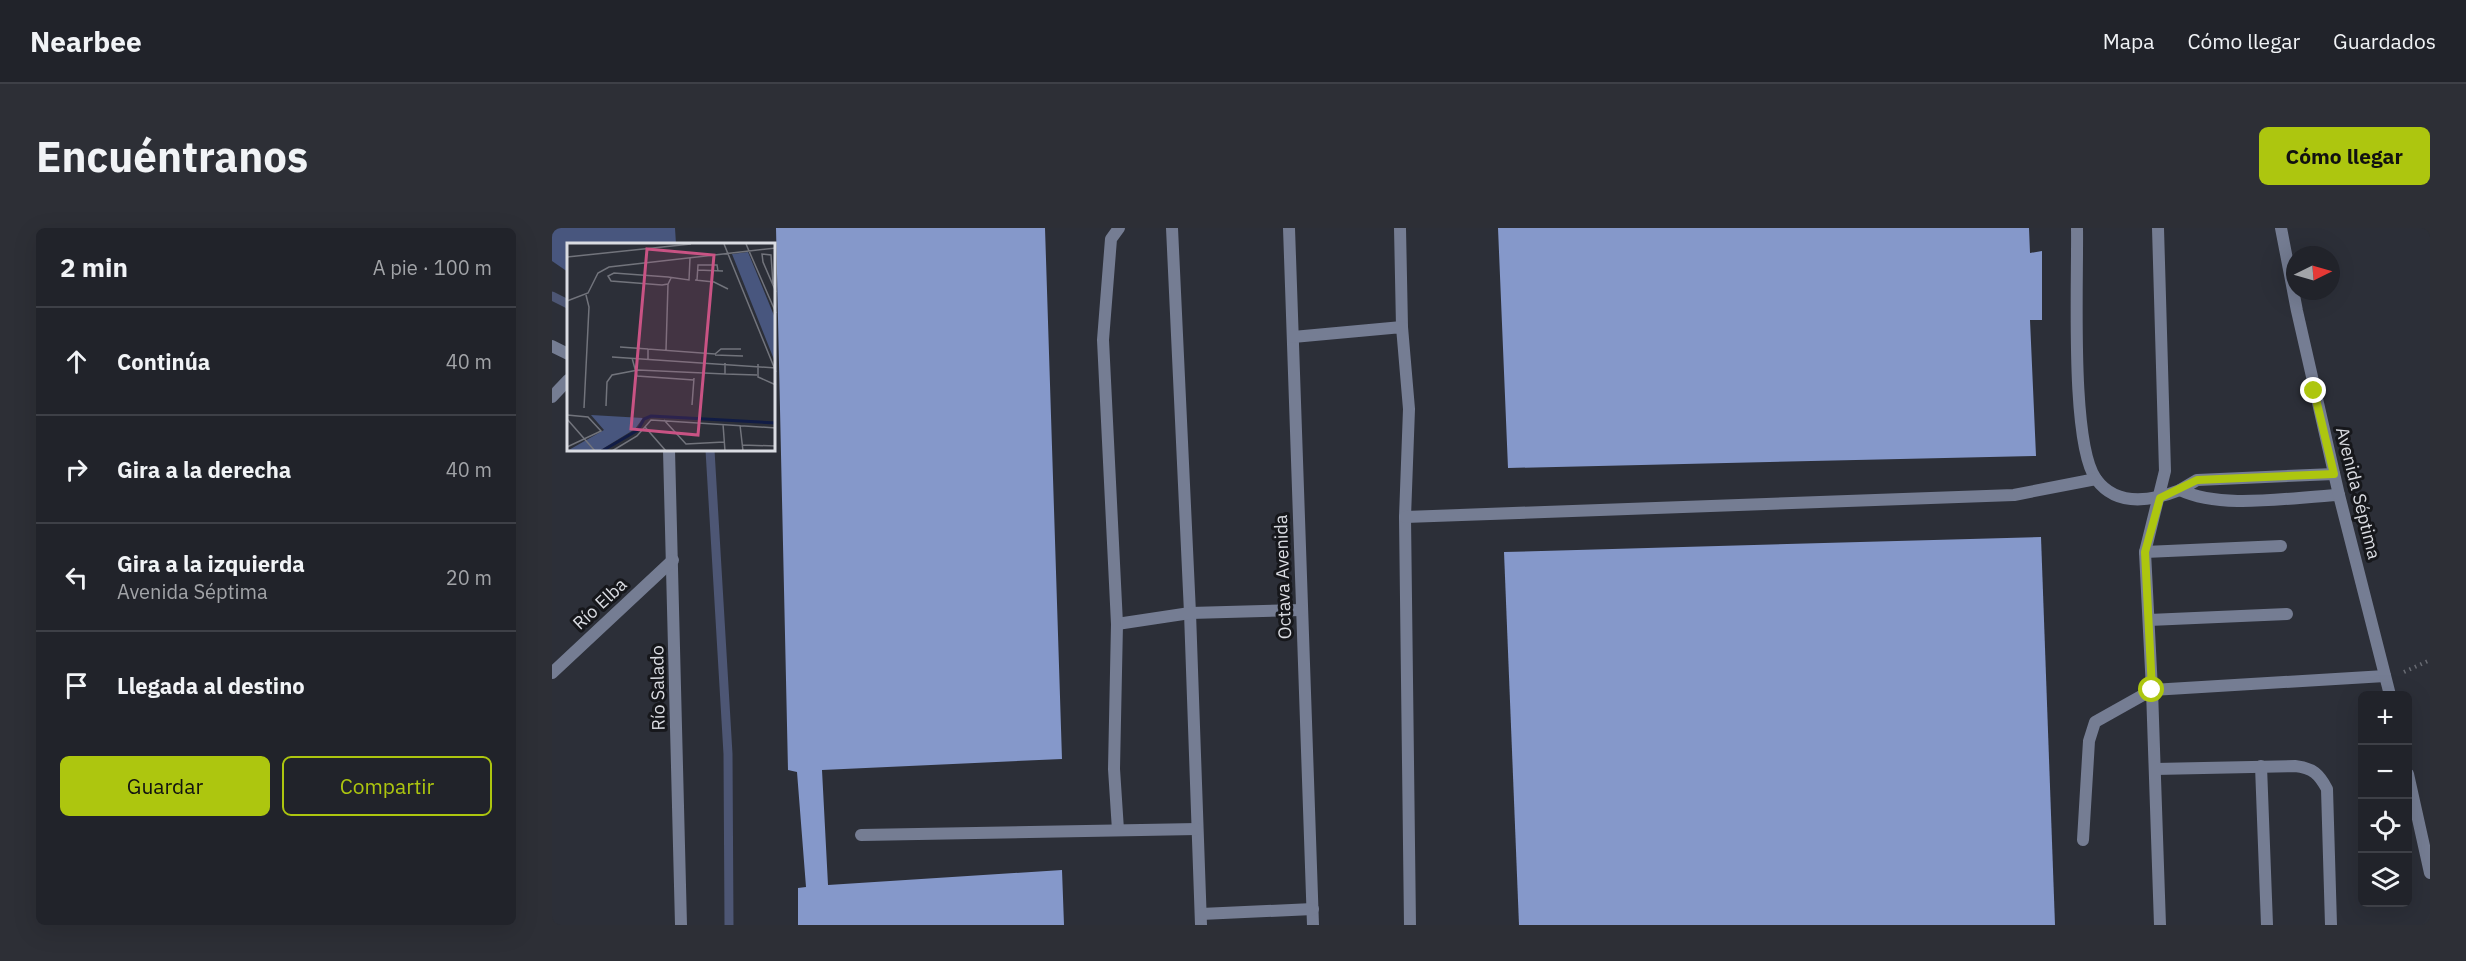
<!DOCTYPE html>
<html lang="es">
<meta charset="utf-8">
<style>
:root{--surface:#21232a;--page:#2d2f36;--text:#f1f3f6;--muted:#a2a4a8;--line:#3e4047;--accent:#adc60f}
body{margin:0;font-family:"IBM Plex Sans",sans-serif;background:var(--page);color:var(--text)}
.controls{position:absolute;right:18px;bottom:18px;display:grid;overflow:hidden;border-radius:9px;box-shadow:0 6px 24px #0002}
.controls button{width:54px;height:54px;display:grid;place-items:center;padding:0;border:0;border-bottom:2px solid var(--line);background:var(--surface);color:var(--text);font:30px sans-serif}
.compass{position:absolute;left:1734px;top:18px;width:54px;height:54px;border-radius:50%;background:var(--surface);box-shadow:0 6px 24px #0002;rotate:85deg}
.stop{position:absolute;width:18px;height:18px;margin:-14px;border:4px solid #adc60f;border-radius:50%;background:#fff}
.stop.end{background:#adc60f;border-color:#fff;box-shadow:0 2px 6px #0008}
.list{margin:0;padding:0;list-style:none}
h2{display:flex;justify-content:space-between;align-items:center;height:78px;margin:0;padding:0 24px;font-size:26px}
h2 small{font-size:20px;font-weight:400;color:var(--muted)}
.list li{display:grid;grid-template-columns:39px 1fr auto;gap:18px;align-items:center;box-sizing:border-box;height:108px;padding:0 24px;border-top:2px solid var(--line)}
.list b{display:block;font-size:22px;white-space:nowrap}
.list p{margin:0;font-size:20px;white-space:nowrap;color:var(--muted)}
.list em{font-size:20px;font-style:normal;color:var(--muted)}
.actions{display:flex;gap:12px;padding:18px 24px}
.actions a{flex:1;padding:14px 0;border:2px solid var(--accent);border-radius:9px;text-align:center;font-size:21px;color:var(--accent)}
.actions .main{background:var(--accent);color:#111}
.icon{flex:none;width:33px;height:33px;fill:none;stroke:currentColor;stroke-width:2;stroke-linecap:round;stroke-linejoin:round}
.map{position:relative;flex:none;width:1878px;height:697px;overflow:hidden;border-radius:9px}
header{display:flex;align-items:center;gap:36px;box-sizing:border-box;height:84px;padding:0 30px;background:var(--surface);border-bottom:2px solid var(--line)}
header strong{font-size:28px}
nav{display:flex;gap:33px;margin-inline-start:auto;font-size:21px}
.intro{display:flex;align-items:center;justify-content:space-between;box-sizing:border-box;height:144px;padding:0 36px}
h1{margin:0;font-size:42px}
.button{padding:15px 27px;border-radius:9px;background:var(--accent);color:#111;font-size:21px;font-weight:700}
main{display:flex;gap:36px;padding:0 36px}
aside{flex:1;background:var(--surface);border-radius:9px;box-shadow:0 6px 24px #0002}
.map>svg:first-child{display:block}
.green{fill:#48567e}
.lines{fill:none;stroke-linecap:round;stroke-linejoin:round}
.stream{stroke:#4d5674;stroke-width:9}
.building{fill:#8598ca}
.path{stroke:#686b73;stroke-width:4;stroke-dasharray:1.5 4.5;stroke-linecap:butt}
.service{stroke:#757d93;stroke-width:12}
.minor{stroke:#757d93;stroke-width:12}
.tertiary{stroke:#757d93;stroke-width:12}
.route{stroke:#adc60f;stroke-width:8}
.labels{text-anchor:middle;stroke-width:6;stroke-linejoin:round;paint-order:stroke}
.street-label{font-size:18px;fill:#dadce2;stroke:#16171b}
.inset-river{fill:none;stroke:#111c45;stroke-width:3}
.inset-road{fill:none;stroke:#72747c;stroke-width:1.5}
.view{fill:#c95384;fill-opacity:0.15;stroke:#c95384;stroke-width:3}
.inset-edge{fill:none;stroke:#dadce2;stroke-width:3}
</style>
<header>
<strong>Nearbee</strong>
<nav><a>Mapa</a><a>Cómo llegar</a><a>Guardados</a></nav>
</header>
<div class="intro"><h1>Encuéntranos</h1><a class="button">Cómo llegar</a></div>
<main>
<aside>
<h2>2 min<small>A pie · 100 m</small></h2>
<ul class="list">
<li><svg class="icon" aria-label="ahead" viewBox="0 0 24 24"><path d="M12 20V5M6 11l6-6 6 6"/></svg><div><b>Continúa</b></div><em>40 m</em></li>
<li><svg class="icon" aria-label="right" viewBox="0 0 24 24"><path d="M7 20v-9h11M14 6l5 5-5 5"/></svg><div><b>Gira a la derecha</b></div><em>40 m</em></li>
<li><svg class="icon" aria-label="left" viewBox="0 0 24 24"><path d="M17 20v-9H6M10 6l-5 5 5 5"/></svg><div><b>Gira a la izquierda</b><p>Avenida Séptima</p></div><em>20 m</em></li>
<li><svg class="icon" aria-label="arrive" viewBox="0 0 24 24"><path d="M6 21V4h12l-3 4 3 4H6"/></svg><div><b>Llegada al destino</b></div></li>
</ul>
<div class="actions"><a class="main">Guardar</a><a>Compartir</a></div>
</aside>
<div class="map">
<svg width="1878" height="697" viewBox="0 0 1878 697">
<rect width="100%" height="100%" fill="#2c2f38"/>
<path class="green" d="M0 0H123L124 16H16V44L0 33Z"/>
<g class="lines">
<g class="stream">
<path d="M0 68 16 76"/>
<path d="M158 222 176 526 177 697"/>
</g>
</g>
<g class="building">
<path d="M224 0H493L510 531 270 542 276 657 510 642 512 697H246V660L254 659 245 544 236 542Z"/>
<path d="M946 0H1477L1478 25 1490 23V92H1478L1484 228 956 240Z"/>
<path d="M1489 309 1503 697H967L952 324Z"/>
</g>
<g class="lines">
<path class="path" d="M1852 444 1878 432"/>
<g class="service">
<path d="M620 0 638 385 649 697"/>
<path d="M737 0 761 697"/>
<path d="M848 0 850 99"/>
<path d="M1525 0C1526 51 1518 215 1544 251 1565 280 1600 273 1628 262"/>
<path d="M1606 0 1613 243 1593 324 1600 462 1833 448"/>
<path d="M741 109 850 99 857 181 853 289 858 697"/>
<path d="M1782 246 1645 252 1628 262C1671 282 1738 269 1787 267"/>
<path d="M853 289 1462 267 1544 251"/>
<path d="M1593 324 1729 318"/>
<path d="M1597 392 1735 386"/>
<path d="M565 396 638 385 750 382"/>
<path d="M1709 538 1715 697"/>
<path d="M1603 541 1743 538C1761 540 1767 546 1775 561L1779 697"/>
<path d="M566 602 562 541 565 396 551 112 559 11 567 0"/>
<path d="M309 607 645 601"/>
<path d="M1531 612 1537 513 1543 494 1600 462 1608 697"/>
<path d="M649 686 761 681"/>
</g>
<g class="minor">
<path d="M0 118 16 126"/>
<path d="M0 169 16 152"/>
<path d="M117 222 129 697"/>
<path d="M0 445 121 332"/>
</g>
<g class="tertiary">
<path d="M1729 0 1745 83 1787 267 1838 467"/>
<path d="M1856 546 1878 645"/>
</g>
</g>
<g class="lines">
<path class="route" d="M1600 462 1593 324 1608 270 1645 252 1782 246 1762 163"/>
</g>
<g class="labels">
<g class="street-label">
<text transform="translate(1806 265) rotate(76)" y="6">Avenida Séptima</text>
<text transform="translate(731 349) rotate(-92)" y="6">Octava Avenida</text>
<text transform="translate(48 376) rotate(-43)" y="6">Río Elba</text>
<text transform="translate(106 460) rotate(-91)" y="6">Río Salado</text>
</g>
</g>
<g transform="translate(15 15)">
<rect width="208" height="208" fill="#2c2f38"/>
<path d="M181 9 208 75V119L165 11ZM24 172 76 175 68 186 32 208H0L37 187Z" fill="#48567e"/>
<path class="inset-river" d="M35 208 71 187 77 176 84 173 209 180"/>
<path class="inset-road" d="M157 1 209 129M179 1 209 70M0 14 124 1M130 27 156 28M104 35 101 41 95 42 44 38 41 33 47 30 101 34 122 37 123 15M128 37 147 39 161 46M130 37 131 22H150L151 28M206 41 204 12 195 11 196 19 209 49M0 58 21 50 31 30 42 24 209 5M53 104 81 106M99 107 101 41M148 112 176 113M45 114 209 125M65 115 70 133 127 137M81 116V106L148 111 154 106H174M191 121V134L209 142M158 131 190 132M125 162 127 135M39 163 40 139 45 132 71 127 158 131V120M17 165 22 64 19 52M0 172 21 174 34 188 0 204M0 176 28 208M97 177 119 201 157 199M156 181 158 208M173 182 176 208M78 184 99 208M175 202 209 203M45 208 70 193 84 177 209 185"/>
<path class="view" d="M80 6 147 12 131 192 64 186Z"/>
<rect width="208" height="208" class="inset-edge"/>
</g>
</svg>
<div class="controls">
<button>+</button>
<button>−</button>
<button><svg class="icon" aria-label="locate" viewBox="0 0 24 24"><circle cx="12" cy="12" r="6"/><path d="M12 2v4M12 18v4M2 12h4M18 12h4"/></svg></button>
<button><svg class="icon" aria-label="layers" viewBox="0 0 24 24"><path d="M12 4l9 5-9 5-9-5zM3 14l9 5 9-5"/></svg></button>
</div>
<svg class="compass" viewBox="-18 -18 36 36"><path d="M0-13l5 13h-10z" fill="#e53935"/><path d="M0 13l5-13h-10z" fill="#a2a4a8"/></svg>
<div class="stop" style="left:1600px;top:462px"></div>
<div class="stop end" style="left:1762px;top:163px"></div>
</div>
</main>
